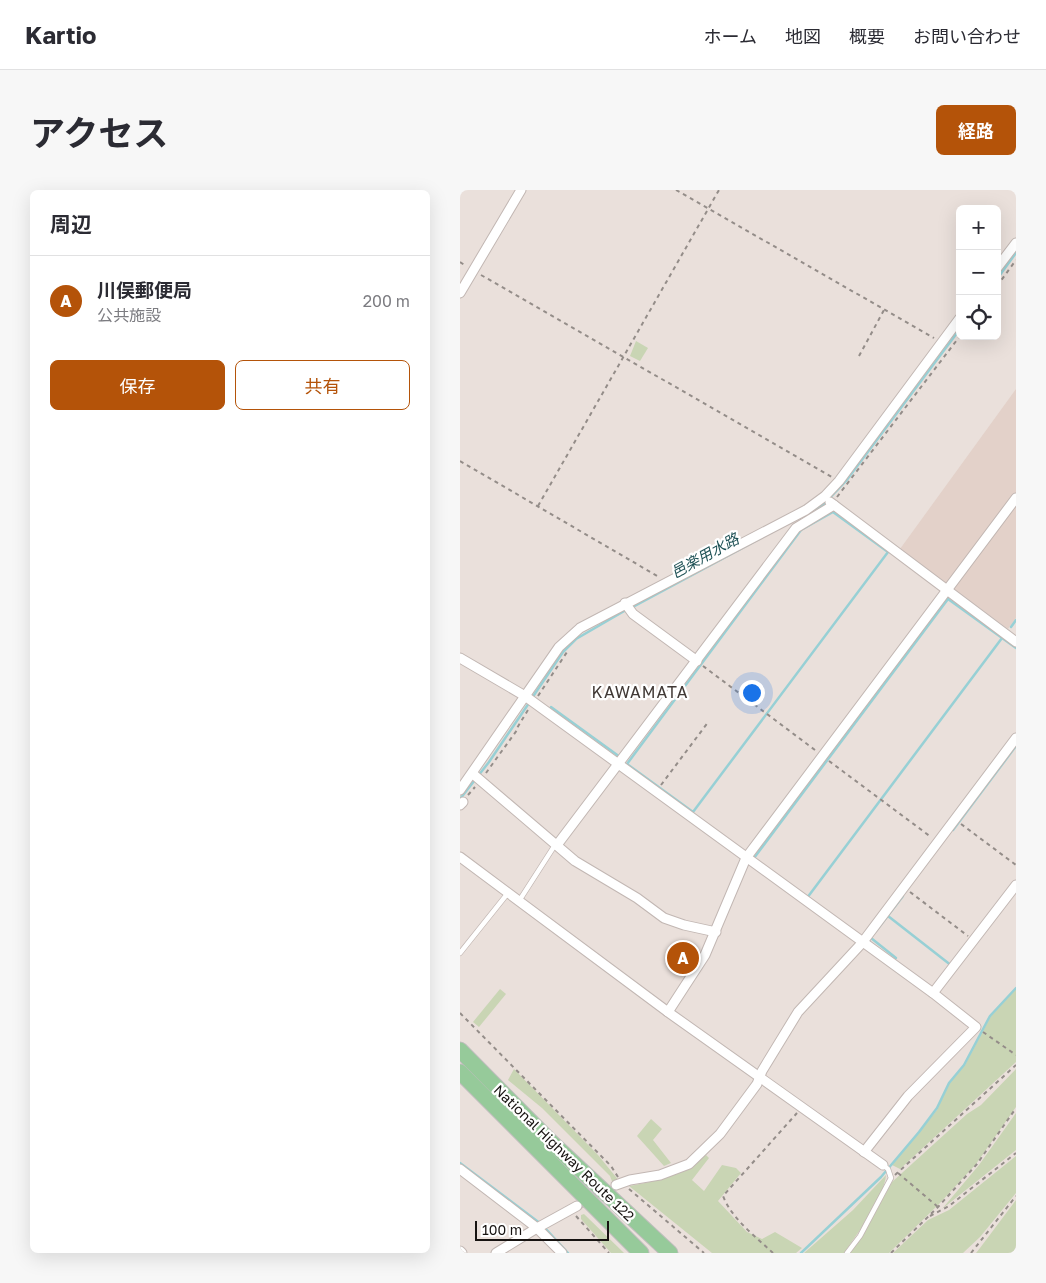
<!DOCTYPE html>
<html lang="ja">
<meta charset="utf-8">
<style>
:root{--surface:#fff;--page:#f7f7f7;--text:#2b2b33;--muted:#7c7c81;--line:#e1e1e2;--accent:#b45309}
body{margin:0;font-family:"Golos Text","Noto Sans JP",sans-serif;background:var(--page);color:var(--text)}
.controls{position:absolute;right:15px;top:15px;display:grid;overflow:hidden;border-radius:8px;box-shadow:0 5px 20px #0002}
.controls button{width:45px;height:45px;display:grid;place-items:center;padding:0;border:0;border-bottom:1px solid var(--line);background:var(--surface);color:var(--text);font:25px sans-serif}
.scale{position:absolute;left:15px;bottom:12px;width:134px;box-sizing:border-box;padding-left:5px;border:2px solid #171311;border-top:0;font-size:14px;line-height:18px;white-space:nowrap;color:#171311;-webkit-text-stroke:4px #fff;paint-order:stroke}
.you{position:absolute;left:291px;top:502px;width:18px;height:18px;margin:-12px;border:4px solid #fff;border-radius:50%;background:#1a73e8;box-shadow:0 0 0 8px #1a73e833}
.badge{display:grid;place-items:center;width:32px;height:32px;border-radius:50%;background:var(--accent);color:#fff;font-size:16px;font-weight:700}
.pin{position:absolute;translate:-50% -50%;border:2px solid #fff;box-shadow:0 1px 5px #0006}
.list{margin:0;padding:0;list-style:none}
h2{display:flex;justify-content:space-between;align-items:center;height:65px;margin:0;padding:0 20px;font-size:21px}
h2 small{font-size:16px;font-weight:400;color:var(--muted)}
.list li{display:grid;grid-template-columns:32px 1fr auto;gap:15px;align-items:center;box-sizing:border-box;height:90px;padding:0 20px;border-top:1px solid var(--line)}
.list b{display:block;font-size:19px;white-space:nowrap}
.list p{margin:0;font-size:16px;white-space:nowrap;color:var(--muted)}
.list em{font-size:16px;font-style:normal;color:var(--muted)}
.actions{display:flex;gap:10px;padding:15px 20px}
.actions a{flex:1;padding:11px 0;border:1px solid var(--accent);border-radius:8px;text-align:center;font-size:18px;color:var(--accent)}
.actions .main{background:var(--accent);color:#fff}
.icon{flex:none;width:28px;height:28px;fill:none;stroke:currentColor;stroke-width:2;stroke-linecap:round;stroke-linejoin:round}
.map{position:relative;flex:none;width:556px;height:1063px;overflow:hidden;border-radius:8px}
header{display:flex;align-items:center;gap:30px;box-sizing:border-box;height:70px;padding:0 25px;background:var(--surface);border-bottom:1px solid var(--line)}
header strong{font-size:24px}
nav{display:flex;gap:28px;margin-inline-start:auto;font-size:18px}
.intro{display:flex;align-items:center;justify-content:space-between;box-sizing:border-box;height:120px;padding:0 30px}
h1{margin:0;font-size:35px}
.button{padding:12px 22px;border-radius:8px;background:var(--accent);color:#fff;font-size:18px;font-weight:700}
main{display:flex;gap:30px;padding:0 30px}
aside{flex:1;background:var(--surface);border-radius:8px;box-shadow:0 5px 20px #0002}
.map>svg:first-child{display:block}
.built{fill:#e3d1c9}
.green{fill:#c9d5b4}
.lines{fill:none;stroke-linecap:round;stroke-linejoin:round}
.stream{stroke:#97d0d5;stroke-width:2.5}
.minor-tunnel{stroke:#cac1bd;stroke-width:9;stroke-dasharray:9 4.5;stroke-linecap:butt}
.service-casing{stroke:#c2b7b3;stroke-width:6}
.minor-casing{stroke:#c2b7b3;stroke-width:11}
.trunk-casing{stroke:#bebdbc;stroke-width:17}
.path{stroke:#948d89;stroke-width:2;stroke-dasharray:4 4;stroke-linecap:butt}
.service{stroke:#fff;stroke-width:4.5}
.minor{stroke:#fff;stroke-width:9}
.trunk{stroke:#96ca9a;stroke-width:15}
.labels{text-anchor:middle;stroke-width:4.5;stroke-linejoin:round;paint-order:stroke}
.street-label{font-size:14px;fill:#171311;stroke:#fff}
.water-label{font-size:15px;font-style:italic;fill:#1e5155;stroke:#fff}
.quarter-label{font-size:16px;letter-spacing:1px;fill:#413935;stroke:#fff}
</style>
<header>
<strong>Kartio</strong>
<nav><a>ホーム</a><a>地図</a><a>概要</a><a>お問い合わせ</a></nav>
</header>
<div class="intro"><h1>アクセス</h1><a class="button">経路</a></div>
<main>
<aside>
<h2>周辺<small></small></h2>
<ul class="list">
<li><span class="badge">A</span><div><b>川俣郵便局</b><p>公共施設</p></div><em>200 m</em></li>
</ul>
<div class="actions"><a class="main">保存</a><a>共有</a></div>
</aside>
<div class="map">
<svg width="556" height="1063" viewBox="0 0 556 1063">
<rect width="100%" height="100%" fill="#eae0db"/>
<path class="built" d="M556 199V428L548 439 440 359Z"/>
<g class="green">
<path d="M176 151 188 158 180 171 170 166Z"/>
<path d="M40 799 46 804 19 837 13 832Z"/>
<path d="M556 799V872L440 979 432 975 477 920 489 894 505 875 531 826Z"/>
<path d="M54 879 138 965 160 992 153 994 150 986 82 918 48 890Z"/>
<path d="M556 879V917L516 974 479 1014 429 1063H390L402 1047 432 992 507 924 521 915Z"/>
<path d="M556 923V960L482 1019 519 975Z"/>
<path d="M191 929 202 939 193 950 211 973 204 976 177 946Z"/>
<path d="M246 965 249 968 232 990 244 1001 262 975 276 978 281 983 258 1011 287 1042 302 1049 315 1042 342 1058 336 1063H252L169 996C203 990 218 985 246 965Z"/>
<path d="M556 966V1003L520 1047 503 1063H433L468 1030 489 1020Z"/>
<path d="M426 985C425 1005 397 1045 384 1063H344L393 1020Z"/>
<path d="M556 1010V1063H516L520 1058Z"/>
<path d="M124 1024 164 1063H151L121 1029V1025Z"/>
</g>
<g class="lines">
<g class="stream">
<path d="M537 89 556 63"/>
<path d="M373 322 428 362 233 622 167 574 341 340Z"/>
<path d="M171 418 364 314 386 291 500 139"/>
<path d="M551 437 556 430"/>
<path d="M72 508 103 462 116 449 166 420"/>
<path d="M91 517 160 567"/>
<path d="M0 609 29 572 69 513"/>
<path d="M493 640 556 556"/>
<path d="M294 668 488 409 556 458"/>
<path d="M347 708 542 448"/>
<path d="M428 726 492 776"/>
<path d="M416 741 443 706"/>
<path d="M411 748 436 768"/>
<path d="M0 973 81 1034"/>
<path d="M85 1038 108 1063"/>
<path d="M341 1063 421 987 459 942 477 918 489 893 504 875 530 826 556 798"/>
</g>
<path class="minor-tunnel" d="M117 1016 156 995"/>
<g class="service-casing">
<g id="service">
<path d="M59 711 95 655"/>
<path d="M0 763 48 703"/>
<path d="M387 1063 400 1046 431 988 428 979 423 975"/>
</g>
</g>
<g class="minor-casing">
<g id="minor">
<path d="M537 78 556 53"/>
<path d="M0 103 61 0"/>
<path d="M370 312 556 452"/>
<path d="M165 413 173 424 237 471"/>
<path d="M0 468 65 506 473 803 516 837 448 906 404 962"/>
<path d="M13 584 115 671 177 708 204 728 224 735 256 742"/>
<path d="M0 600 99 457 120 438 346 320 365 306 379 291 500 128"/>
<path d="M0 615 3 612"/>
<path d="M97 655 336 338 374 315"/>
<path d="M0 667 208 822 423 975"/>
<path d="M473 803 556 695"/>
<path d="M208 822 245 765 286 668 556 308"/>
<path d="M0 979 77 1038 36 1063"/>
<path d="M156 995 170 990 200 985 229 974 260 944 297 894 302 881 338 822 402 753 556 548"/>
<path d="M0 1061 2 1063"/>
<path d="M102 1063 77 1038 117 1016"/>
</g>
</g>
<g class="trunk-casing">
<g id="trunk">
<path d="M0 860 91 952 210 1063"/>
<path d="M0 882 181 1063"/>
</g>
</g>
<g class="path">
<path d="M216 0 474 148"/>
<path d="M0 72 6 76"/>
<path d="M21 85 372 287"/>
<path d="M537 96 556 70"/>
<path d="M399 166 424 120"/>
<path d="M0 271 199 387"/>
<path d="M377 307 500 146"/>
<path d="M78 316 259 0"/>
<path d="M243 476 355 560"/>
<path d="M78 506 107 462"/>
<path d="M369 571 471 647"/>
<path d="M26 583 57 540V538L68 520"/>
<path d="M201 595 249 531"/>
<path d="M8 605 15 597"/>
<path d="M501 634 556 675"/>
<path d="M450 702 508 746"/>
<path d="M0 823 151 976 158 987"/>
<path d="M523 842 556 865"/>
<path d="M438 983 478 1017"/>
<path d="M435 985 556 875"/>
<path d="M169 999 244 1063"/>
<path d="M116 1026 149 1063"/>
<path d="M470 1026 489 1016 556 963"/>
<path d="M313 1063C295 1046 272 1029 263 1006L337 923"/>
<path d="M431 1063 478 1017 517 974 556 918"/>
<path d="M511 1063 556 1006"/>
</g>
<use href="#service" class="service"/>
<use href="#minor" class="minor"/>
<use href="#trunk" class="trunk"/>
</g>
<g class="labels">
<g class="street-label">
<text transform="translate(104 963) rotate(44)" y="5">National Highway Route 122</text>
</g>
<g class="water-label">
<text transform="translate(245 366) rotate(-29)" y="5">邑楽用水路</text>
</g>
<g class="quarter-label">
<text x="180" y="508">KAWAMATA</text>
</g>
</g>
</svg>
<div class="controls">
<button>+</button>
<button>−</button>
<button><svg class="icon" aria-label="locate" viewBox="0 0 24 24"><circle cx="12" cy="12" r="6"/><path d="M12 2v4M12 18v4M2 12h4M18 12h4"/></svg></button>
</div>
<div class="scale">100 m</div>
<div class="you"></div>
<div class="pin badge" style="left:223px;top:768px">A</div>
</div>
</main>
